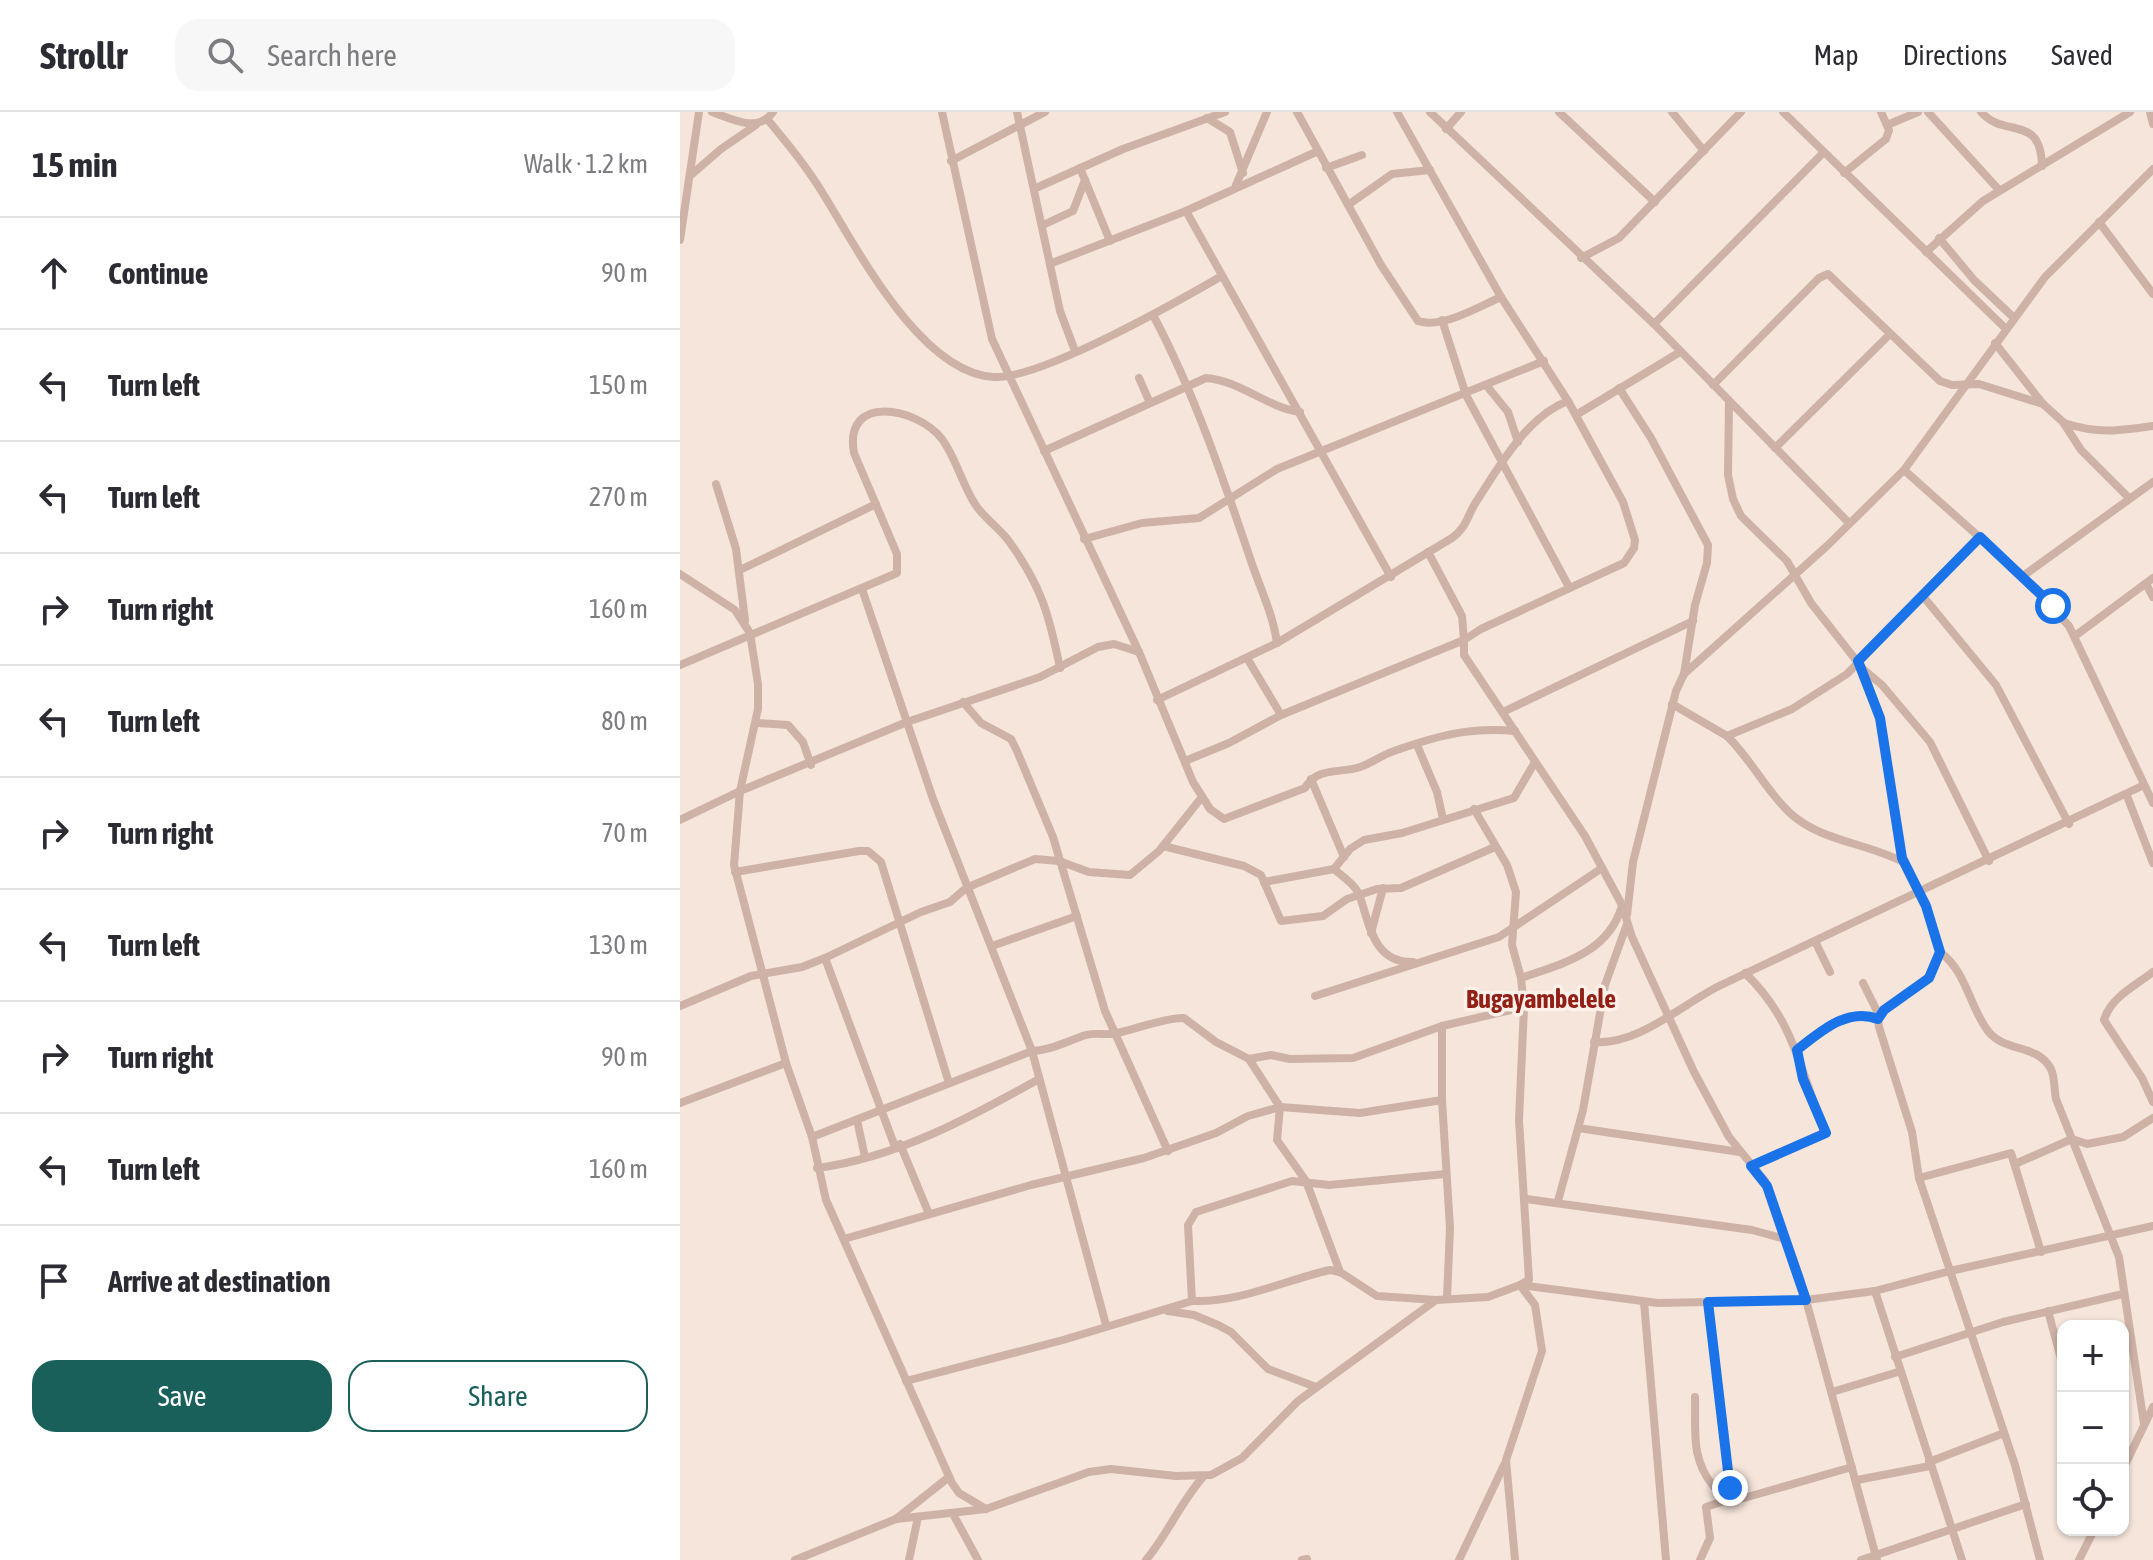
<!DOCTYPE html>
<meta charset="utf-8">
<style>
:root{--surface:#fff;--page:#f7f7f7;--text:#2b2b33;--muted:#7c7c81;--line:#e1e1e2;--accent:#186059}
body{margin:0;font-family:"Asap Condensed",sans-serif;background:var(--page);color:var(--text)}
.controls{position:absolute;right:24px;bottom:24px;display:grid;overflow:hidden;border-radius:16px;box-shadow:0 2px 6px #0004}
.controls button{width:72px;height:72px;display:grid;place-items:center;padding:0;border:0;border-bottom:2px solid var(--line);background:var(--surface);color:var(--text);font:40px sans-serif}
.stop{position:absolute;width:24px;height:24px;margin:-18px;border:6px solid #1a73e8;border-radius:50%;background:#fff}
.stop.end{background:#1a73e8;border-color:#fff;box-shadow:0 2px 8px #0008}
.list{margin:0;padding:0;list-style:none}
h2{display:flex;justify-content:space-between;align-items:center;height:104px;margin:0;padding:0 32px;font-size:34px}
h2 small{font-size:26px;font-weight:400;color:var(--muted)}
.list li{display:grid;grid-template-columns:52px 1fr auto;gap:24px;align-items:center;box-sizing:border-box;height:112px;padding:0 32px;border-top:2px solid var(--line)}
.list b{display:block;font-size:30px;white-space:nowrap}
.list em{font-size:26px;font-style:normal;color:var(--muted)}
.actions{display:flex;gap:16px;padding:24px 32px}
.actions a{flex:1;padding:18px 0;border:2px solid var(--accent);border-radius:24px;text-align:center;font-size:28px;color:var(--accent)}
.actions .main{background:var(--accent);color:#fff}
.icon{flex:none;width:44px;height:44px;fill:none;stroke:currentColor;stroke-width:2;stroke-linecap:round;stroke-linejoin:round}
.map{position:relative;flex:none;width:1473px;height:1448px;overflow:hidden}
header{display:flex;align-items:center;gap:48px;box-sizing:border-box;height:112px;padding:0 40px;background:var(--surface);border-bottom:2px solid var(--line)}
header strong{font-size:38px}
nav{display:flex;gap:44px;margin-inline-start:auto;font-size:28px}
.search{width:560px;height:72px;background:var(--page);display:flex;align-items:center;gap:20px;box-sizing:border-box;padding:0 28px;border-radius:24px;color:var(--muted);font-size:30px}
main{display:flex}
aside{flex:1;background:var(--surface)}
.map>svg:first-child{display:block}
.lines{fill:none;stroke-linecap:round;stroke-linejoin:round}
.minor{stroke:#ceb2a6;stroke-width:8}
.route{stroke:#1a73e8;stroke-width:10}
.labels{text-anchor:middle;stroke-width:7;stroke-linejoin:round;paint-order:stroke}
.quarter-label{font-size:26px;font-weight:bold;fill:#922017;stroke:#fcf0e9}
</style>
<header>
<strong>Strollr</strong>
<div class="search"><svg class="icon" aria-label="search" viewBox="0 0 24 24"><circle cx="10" cy="10" r="6"/><path d="M15 15l6 6"/></svg>Search here</div>
<nav><a>Map</a><a>Directions</a><a>Saved</a></nav>
</header>
<main>
<aside>
<h2>15 min<small>Walk · 1.2 km</small></h2>
<ul class="list">
<li><svg class="icon" aria-label="ahead" viewBox="0 0 24 24"><path d="M12 20V5M6 11l6-6 6 6"/></svg><div><b>Continue</b></div><em>90 m</em></li>
<li><svg class="icon" aria-label="left" viewBox="0 0 24 24"><path d="M17 20v-9H6M10 6l-5 5 5 5"/></svg><div><b>Turn left</b></div><em>150 m</em></li>
<li><svg class="icon" aria-label="left" viewBox="0 0 24 24"><path d="M17 20v-9H6M10 6l-5 5 5 5"/></svg><div><b>Turn left</b></div><em>270 m</em></li>
<li><svg class="icon" aria-label="right" viewBox="0 0 24 24"><path d="M7 20v-9h11M14 6l5 5-5 5"/></svg><div><b>Turn right</b></div><em>160 m</em></li>
<li><svg class="icon" aria-label="left" viewBox="0 0 24 24"><path d="M17 20v-9H6M10 6l-5 5 5 5"/></svg><div><b>Turn left</b></div><em>80 m</em></li>
<li><svg class="icon" aria-label="right" viewBox="0 0 24 24"><path d="M7 20v-9h11M14 6l5 5-5 5"/></svg><div><b>Turn right</b></div><em>70 m</em></li>
<li><svg class="icon" aria-label="left" viewBox="0 0 24 24"><path d="M17 20v-9H6M10 6l-5 5 5 5"/></svg><div><b>Turn left</b></div><em>130 m</em></li>
<li><svg class="icon" aria-label="right" viewBox="0 0 24 24"><path d="M7 20v-9h11M14 6l5 5-5 5"/></svg><div><b>Turn right</b></div><em>90 m</em></li>
<li><svg class="icon" aria-label="left" viewBox="0 0 24 24"><path d="M17 20v-9H6M10 6l-5 5 5 5"/></svg><div><b>Turn left</b></div><em>160 m</em></li>
<li><svg class="icon" aria-label="arrive" viewBox="0 0 24 24"><path d="M6 21V4h12l-3 4 3 4H6"/></svg><div><b>Arrive at destination</b></div></li>
</ul>
<div class="actions"><a class="main">Save</a><a>Share</a></div>
</aside>
<div class="map">
<svg width="1473" height="1448" viewBox="0 0 1473 1448">
<rect width="100%" height="100%" fill="#f5e5db"/>
<g class="lines">
<g class="minor">
<path d="M32 0C54 8 78 21 93 0"/>
<path d="M262 0 312 227 459 540 513 670 530 697 544 707 625 676C638 654 659 662 680 655 692 651 702 643 714 639 757 624 788 615 835 619"/>
<path d="M337 0 380 199 395 239"/>
<path d="M617 0 701 153 738 209C762 217 798 195 821 185"/>
<path d="M717 0 821 185 888 289 943 390 955 428 954 436 944 451 801 517 784 528V543L905 724 942 793 952 825 1014 960 1049 1025 1085 1069 1120 1166 1197 1448"/>
<path d="M750 0 974 212 1169 411"/>
<path d="M879 0 975 90"/>
<path d="M992 0 1024 39"/>
<path d="M1103 0 1325 216"/>
<path d="M1248 0 1319 78"/>
<path d="M1301 0C1324 27 1361 1 1362 54"/>
<path d="M1470 0 1473 12"/>
<path d="M527 6 550 20 563 61"/>
<path d="M88 8C107 31 126 54 142 80 177 136 240 261 314 265 361 267 495 191 540 165"/>
<path d="M1207 13 1238 0"/>
<path d="M766 17 781 0"/>
<path d="M271 49 365 0"/>
<path d="M400 56 430 129"/>
<path d="M646 56 682 43"/>
<path d="M1164 61 1206 27 1209 18 1201 0"/>
<path d="M11 63 41 37 76 13"/>
<path d="M556 73 587 0"/>
<path d="M356 76 443 37 545 0"/>
<path d="M668 93 712 62 750 58"/>
<path d="M506 99 711 465"/>
<path d="M1419 110 1473 182"/>
<path d="M363 113 393 99 405 68"/>
<path d="M1259 126 1294 168 1333 205"/>
<path d="M0 128 19 0"/>
<path d="M1246 140 1303 89 1450 0"/>
<path d="M901 146 939 126 1061 0"/>
<path d="M372 151 506 99 636 40"/>
<path d="M473 203C514 280 543 366 571 449 580 476 593 502 597 531"/>
<path d="M762 208 786 283 889 475"/>
<path d="M974 212 1143 41"/>
<path d="M1315 231 1363 292 1383 310 1401 338 1449 386"/>
<path d="M459 266 470 291"/>
<path d="M806 273 828 300 838 330"/>
<path d="M1033 273 1139 166 1148 162 1260 269 1272 273 1299 272 1363 292"/>
<path d="M939 276 971 326 1028 433 1027 451 1015 493 1004 562"/>
<path d="M1049 290 1048 363 1053 387 1061 404 1107 449 1131 491 1183 557 1200 606 1222 746 1246 794 1260 840 1249 866 1204 898 1198 907 1199 915 1232 1020 1239 1066 1335 1353 1360 1448"/>
<path d="M896 303 1000 240"/>
<path d="M1384 311C1417 322 1439 319 1473 314"/>
<path d="M1095 336 1210 222"/>
<path d="M364 339 526 266C561 269 586 295 620 300"/>
<path d="M1224 358 1343 464 1389 514 1473 691"/>
<path d="M36 372 56 437 65 508"/>
<path d="M404 427 462 411 519 406 597 357 864 249"/>
<path d="M60 458 196 392"/>
<path d="M0 462 55 498 70 521 78 572V597L60 679 54 753 106 951 132 1025 146 1088 272 1371 279 1381 306 1397"/>
<path d="M1343 464 1473 370"/>
<path d="M1466 472 1473 485"/>
<path d="M182 477 253 687 352 939 426 1213"/>
<path d="M1242 483 1316 573 1389 712"/>
<path d="M1395 524 1473 466"/>
<path d="M567 546 601 603"/>
<path d="M0 553 217 461V442L174 341C163 281 237 295 262 327 276 346 282 372 295 392 303 405 318 415 328 428 361 473 369 502 380 556"/>
<path d="M1183 557 1202 573 1250 630 1309 749"/>
<path d="M477 588 597 531 772 426C787 415 787 404 796 390 819 355 847 304 888 289"/>
<path d="M283 590 301 611 331 627 337 639 373 725 425 899 488 1039"/>
<path d="M992 592 1047 624 1112 597 1167 562 1300 425"/>
<path d="M823 600 1013 509"/>
<path d="M77 611 108 613 123 630 131 653"/>
<path d="M1047 624C1071 647 1086 679 1110 701 1140 729 1187 731 1223 750"/>
<path d="M737 633 757 680 763 707"/>
<path d="M505 649 549 631 601 603 784 528 782 504 748 440"/>
<path d="M631 667 664 745"/>
<path d="M1447 684 1473 751"/>
<path d="M794 697 827 753 836 780 832 833 841 866 844 895 839 1008 849 1168 840 1173 855 1193 862 1239 826 1348 835 1448"/>
<path d="M0 708 60 679 227 610 360 565 418 535 434 532 459 540"/>
<path d="M483 734 564 754 581 763 601 809 643 804 667 787 697 777 721 776 815 735"/>
<path d="M654 757 670 737 684 728 722 721 834 686 855 650"/>
<path d="M55 760 179 739H188L201 750 269 971"/>
<path d="M584 770 654 757C663 765 677 774 680 785 690 814 694 851 733 850"/>
<path d="M947 803 953 750 996 579 1004 562 1148 433 1224 358 1365 165 1473 57"/>
<path d="M691 821 703 776"/>
<path d="M1135 829 1150 860"/>
<path d="M312 834 397 804"/>
<path d="M1260 840C1287 860 1289 894 1308 919 1325 941 1357 931 1371 957 1375 965 1374 978 1376 987L1439 1145 1464 1312"/>
<path d="M145 846 215 1035"/>
<path d="M1473 860C1455 874 1431 885 1424 908L1462 966 1473 990"/>
<path d="M1065 861C1116 910 1119 959 1146 1021L1071 1054"/>
<path d="M841 866C884 851 928 841 942 794"/>
<path d="M1183 871 1199 903"/>
<path d="M635 884 819 825 922 756"/>
<path d="M0 894 71 864 122 855 145 846 241 800 270 790 286 776 355 747 379 749 409 760 450 763 479 739 522 685"/>
<path d="M762 914V988L770 1116 767 1186"/>
<path d="M914 930C959 933 1001 893 1039 874L1464 673"/>
<path d="M1117 938C1140 920 1167 896 1198 907"/>
<path d="M569 947 591 943 610 947 673 946 762 914 844 895"/>
<path d="M0 991 106 951"/>
<path d="M177 1008 185 1045"/>
<path d="M898 1016 1060 1040"/>
<path d="M132 1025 352 939C372 938 387 929 406 923 416 920 427 924 437 921 455 917 488 905 504 906L536 930 569 947 600 995 597 1028 626 1069 660 1160"/>
<path d="M220 1032 249 1102"/>
<path d="M1335 1052 1392 1027 1407 1032 1443 1025 1473 1006"/>
<path d="M137 1056C216 1046 291 1005 359 967"/>
<path d="M1239 1066 1331 1041 1361 1140"/>
<path d="M846 1087 1072 1118 1105 1127"/>
<path d="M878 1089 903 998 925 873 947 812"/>
<path d="M164 1127 351 1073 464 1046 536 1021 568 1004 600 995 680 1001 762 988"/>
<path d="M1195 1179 1282 1448"/>
<path d="M512 1189 508 1113 516 1100 612 1069 649 1073 766 1062"/>
<path d="M964 1190 986 1448"/>
<path d="M1028 1190 1050 1376 1056 1385 1064 1386 1172 1355"/>
<path d="M488 1199 514 1203 538 1213 551 1220 588 1257 636 1275"/>
<path d="M1368 1199 1383 1254"/>
<path d="M1215 1245 1323 1210 1443 1182"/>
<path d="M226 1269 383 1228 512 1189C561 1191 604 1168 650 1158L660 1160 697 1184 756 1188"/>
<path d="M1152 1280 1218 1260"/>
<path d="M1015 1285C1016 1319 1010 1346 1034 1375L1050 1376"/>
<path d="M1249 1350 1324 1321"/>
<path d="M1443 1357 1473 1295"/>
<path d="M1177 1368 1250 1354"/>
<path d="M273 1402 298 1448"/>
<path d="M216 1407 269 1365"/>
<path d="M115 1448 216 1407 306 1397 409 1360 431 1357 496 1364 531 1363 562 1346 618 1289 756 1188 808 1185 840 1173 978 1191 1126 1188 1195 1179 1270 1159 1473 1114"/>
<path d="M229 1448 238 1405"/>
<path d="M466 1448C488 1422 500 1391 523 1365"/>
<path d="M622 1448 627 1447"/>
<path d="M779 1448 825 1351"/>
<path d="M1020 1448 1030 1426 1026 1395 1056 1385"/>
<path d="M1181 1448 1346 1392"/>
<path d="M1399 1448 1414 1418"/>
</g>
</g>
<g class="lines">
<path class="route" d="M1050 1376 1028 1190 1126 1188 1087 1074 1071 1054 1146 1021 1123 967 1117 938C1140 920 1167 895 1198 907L1204 898 1249 866 1260 840 1246 794 1222 746 1200 606 1178 549 1300 425 1373 494"/>
</g>
<g class="labels">
<g class="quarter-label">
<text x="861" y="896">Bugayambelele</text>
</g>
</g>
</svg>
<div class="controls">
<button>+</button>
<button>−</button>
<button><svg class="icon" aria-label="locate" viewBox="0 0 24 24"><circle cx="12" cy="12" r="6"/><path d="M12 2v4M12 18v4M2 12h4M18 12h4"/></svg></button>
</div>
<div class="stop" style="left:1373px;top:494px"></div>
<div class="stop end" style="left:1050px;top:1376px"></div>
</div>
</main>
